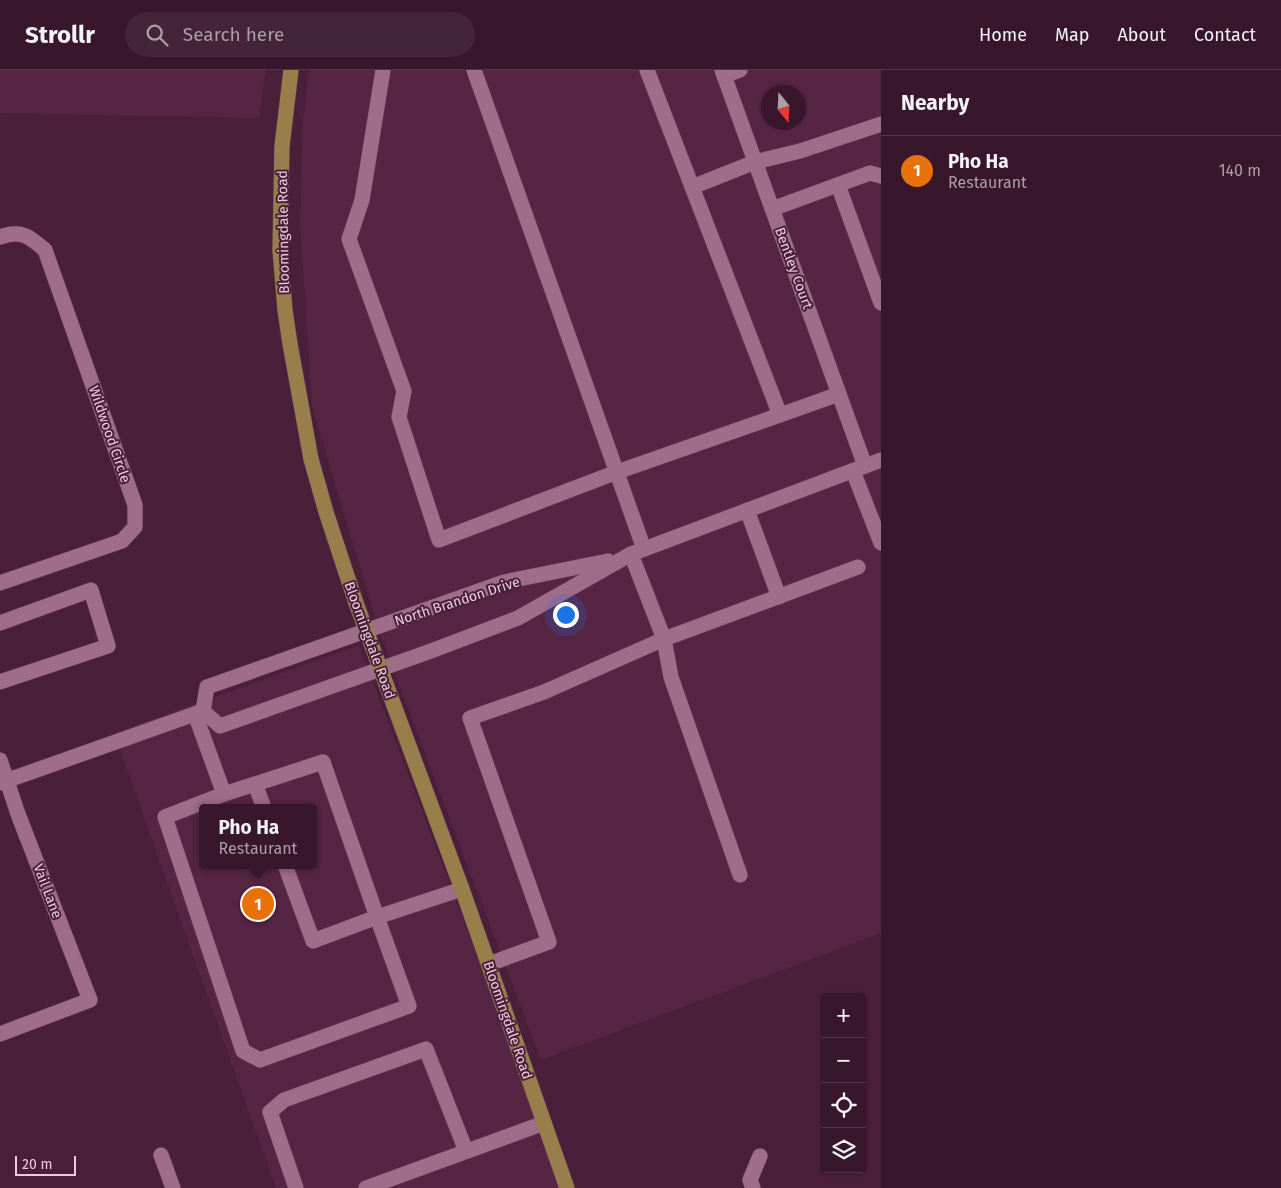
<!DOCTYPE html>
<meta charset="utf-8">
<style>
:root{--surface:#38172c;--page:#432438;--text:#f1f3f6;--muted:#ab9fa9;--line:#523648;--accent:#bca0f2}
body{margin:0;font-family:"Fira Sans",sans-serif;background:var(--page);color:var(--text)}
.controls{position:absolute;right:15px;bottom:15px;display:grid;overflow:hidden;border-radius:5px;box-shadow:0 1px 4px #0004}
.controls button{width:45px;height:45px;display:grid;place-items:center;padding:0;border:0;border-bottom:1px solid var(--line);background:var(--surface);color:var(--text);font:25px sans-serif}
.compass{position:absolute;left:761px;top:15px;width:45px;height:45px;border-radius:50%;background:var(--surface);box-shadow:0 1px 4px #0004;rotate:162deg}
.scale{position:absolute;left:15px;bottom:12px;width:61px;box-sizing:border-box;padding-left:5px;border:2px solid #eacddd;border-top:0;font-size:14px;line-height:18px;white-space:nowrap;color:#eacddd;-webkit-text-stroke:4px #4a1f3a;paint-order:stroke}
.you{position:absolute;left:565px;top:544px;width:18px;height:18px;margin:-12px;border:4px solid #fff;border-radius:50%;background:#1a73e8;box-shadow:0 0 0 8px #1a73e833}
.badge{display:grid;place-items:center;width:32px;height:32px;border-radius:50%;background:var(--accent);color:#fff;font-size:16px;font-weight:700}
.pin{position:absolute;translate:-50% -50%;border:2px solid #fff;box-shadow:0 1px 5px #0006}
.popup{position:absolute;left:199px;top:734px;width:118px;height:65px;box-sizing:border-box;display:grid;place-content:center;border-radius:5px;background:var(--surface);filter:drop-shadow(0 1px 4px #0005);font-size:16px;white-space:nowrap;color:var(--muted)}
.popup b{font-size:19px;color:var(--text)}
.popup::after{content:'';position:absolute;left:50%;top:100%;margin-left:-10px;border:10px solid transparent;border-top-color:var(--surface)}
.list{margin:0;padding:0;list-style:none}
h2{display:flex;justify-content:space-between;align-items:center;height:65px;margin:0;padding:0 20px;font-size:21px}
h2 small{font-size:16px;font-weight:400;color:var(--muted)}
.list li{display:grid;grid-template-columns:32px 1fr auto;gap:15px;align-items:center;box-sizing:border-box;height:70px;padding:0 20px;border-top:1px solid var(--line)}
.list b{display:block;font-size:19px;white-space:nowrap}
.list p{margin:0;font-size:16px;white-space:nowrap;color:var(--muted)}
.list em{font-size:16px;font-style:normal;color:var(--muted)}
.icon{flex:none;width:28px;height:28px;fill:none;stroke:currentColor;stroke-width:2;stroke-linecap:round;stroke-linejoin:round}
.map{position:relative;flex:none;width:881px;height:1118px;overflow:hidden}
header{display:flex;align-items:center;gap:30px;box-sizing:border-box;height:70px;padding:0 25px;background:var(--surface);border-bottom:1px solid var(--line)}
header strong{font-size:24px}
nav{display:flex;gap:28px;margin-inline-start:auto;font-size:18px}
.search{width:350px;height:45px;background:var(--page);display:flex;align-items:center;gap:12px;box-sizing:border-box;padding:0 18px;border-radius:28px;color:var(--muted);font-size:19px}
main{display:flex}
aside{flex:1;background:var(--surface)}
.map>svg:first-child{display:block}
.built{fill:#572544;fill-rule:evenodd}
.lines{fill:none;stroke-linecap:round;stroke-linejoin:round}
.minor-casing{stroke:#633d56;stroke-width:16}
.major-casing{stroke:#633d56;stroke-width:16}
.minor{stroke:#9f6c89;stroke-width:15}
.major{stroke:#977e4b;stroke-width:15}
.labels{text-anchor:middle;stroke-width:4;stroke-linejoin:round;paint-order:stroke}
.street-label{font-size:14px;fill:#eacddd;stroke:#4a1f3a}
</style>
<header>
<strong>Strollr</strong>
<div class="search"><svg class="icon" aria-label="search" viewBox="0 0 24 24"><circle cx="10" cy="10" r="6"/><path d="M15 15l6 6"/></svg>Search here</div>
<nav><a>Home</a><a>Map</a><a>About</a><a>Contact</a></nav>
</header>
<main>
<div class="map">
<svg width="881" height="1118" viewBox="0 0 881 1118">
<rect width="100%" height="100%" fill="#4a1f3a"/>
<g class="built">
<path d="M0 0H266L259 48 0 43Z"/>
<path d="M309 0H881V863L541 990 381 567 312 336 300 153 303 51ZM768 22H798V52H768Z"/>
<path d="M359 575 565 1118H276L114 663ZM203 738H313V795H203Z"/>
</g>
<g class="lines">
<g class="minor-casing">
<g id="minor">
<path d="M383 0 362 130 349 169 404 321 399 347 439 470 617 402 780 345 647 0"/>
<path d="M474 0 644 479"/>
<path d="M722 0 865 396"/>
<path d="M724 6 740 0"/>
<path d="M838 115 881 233"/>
<path d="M692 117 755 92 800 81 881 54"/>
<path d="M772 139 870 103 881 106"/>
<path d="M0 167C21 159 30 167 45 180L135 435V457L122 471 0 513"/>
<path d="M780 345 839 324"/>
<path d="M853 401 881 473"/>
<path d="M747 440 779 527"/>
<path d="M0 553 91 520 108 576 0 612"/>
<path d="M203 641 220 656 431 581 518 548 631 484 881 390"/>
<path d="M203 641 207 617 504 512 608 491"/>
<path d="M195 644 224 724 165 747 243 981 260 990 409 936 377 847 462 819"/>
<path d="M0 690 18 744 90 930 0 964"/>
<path d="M0 713 203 641"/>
<path d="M255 714 264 738"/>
<path d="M224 724 323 692 377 847 313 871 285 795"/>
<path d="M740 805 671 607 664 569 858 497"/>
<path d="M489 894 549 872 470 648 544 622 664 569 631 484"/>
<path d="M161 1085 173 1118"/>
<path d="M296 1118 270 1042 284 1030 426 979 466 1081"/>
<path d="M366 1118 544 1053"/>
<path d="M753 1118 750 1110 760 1086"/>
</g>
</g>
<g class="major-casing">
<path id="major" d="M291 0 282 76 280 180 285 240 290 274 311 389 326 442 356 533 462 819 567 1118"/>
</g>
<use href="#minor" class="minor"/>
<use href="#major" class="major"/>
</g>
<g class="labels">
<g class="street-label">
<text transform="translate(283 162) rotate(-91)" y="5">Bloomingdale Road</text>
<text transform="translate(794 198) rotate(70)" y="5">Bentley Court</text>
<text transform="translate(110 364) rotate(71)" y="5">Wildwood Circle</text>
<text transform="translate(457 531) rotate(-18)" y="5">North Brandon Drive</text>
<text transform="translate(370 570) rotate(70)" y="5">Bloomingdale Road</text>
<text transform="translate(48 821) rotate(69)" y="5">Vail Lane</text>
<text transform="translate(508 950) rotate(71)" y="5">Bloomingdale Road</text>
</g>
</g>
</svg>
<div class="controls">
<button>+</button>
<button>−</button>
<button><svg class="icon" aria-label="locate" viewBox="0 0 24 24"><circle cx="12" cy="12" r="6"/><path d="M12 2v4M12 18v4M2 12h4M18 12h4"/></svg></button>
<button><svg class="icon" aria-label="layers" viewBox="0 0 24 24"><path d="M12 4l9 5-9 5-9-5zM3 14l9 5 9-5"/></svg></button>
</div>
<svg class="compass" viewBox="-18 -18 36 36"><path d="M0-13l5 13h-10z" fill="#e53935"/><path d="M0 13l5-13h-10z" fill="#ab9fa9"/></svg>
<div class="scale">20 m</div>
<div class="you"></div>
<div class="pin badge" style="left:258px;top:834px;background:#e8710a">1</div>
<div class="popup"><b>Pho Ha</b>Restaurant</div>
</div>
<aside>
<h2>Nearby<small></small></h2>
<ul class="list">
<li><span class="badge" style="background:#e8710a">1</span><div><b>Pho Ha</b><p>Restaurant</p></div><em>140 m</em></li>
</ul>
</aside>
</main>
